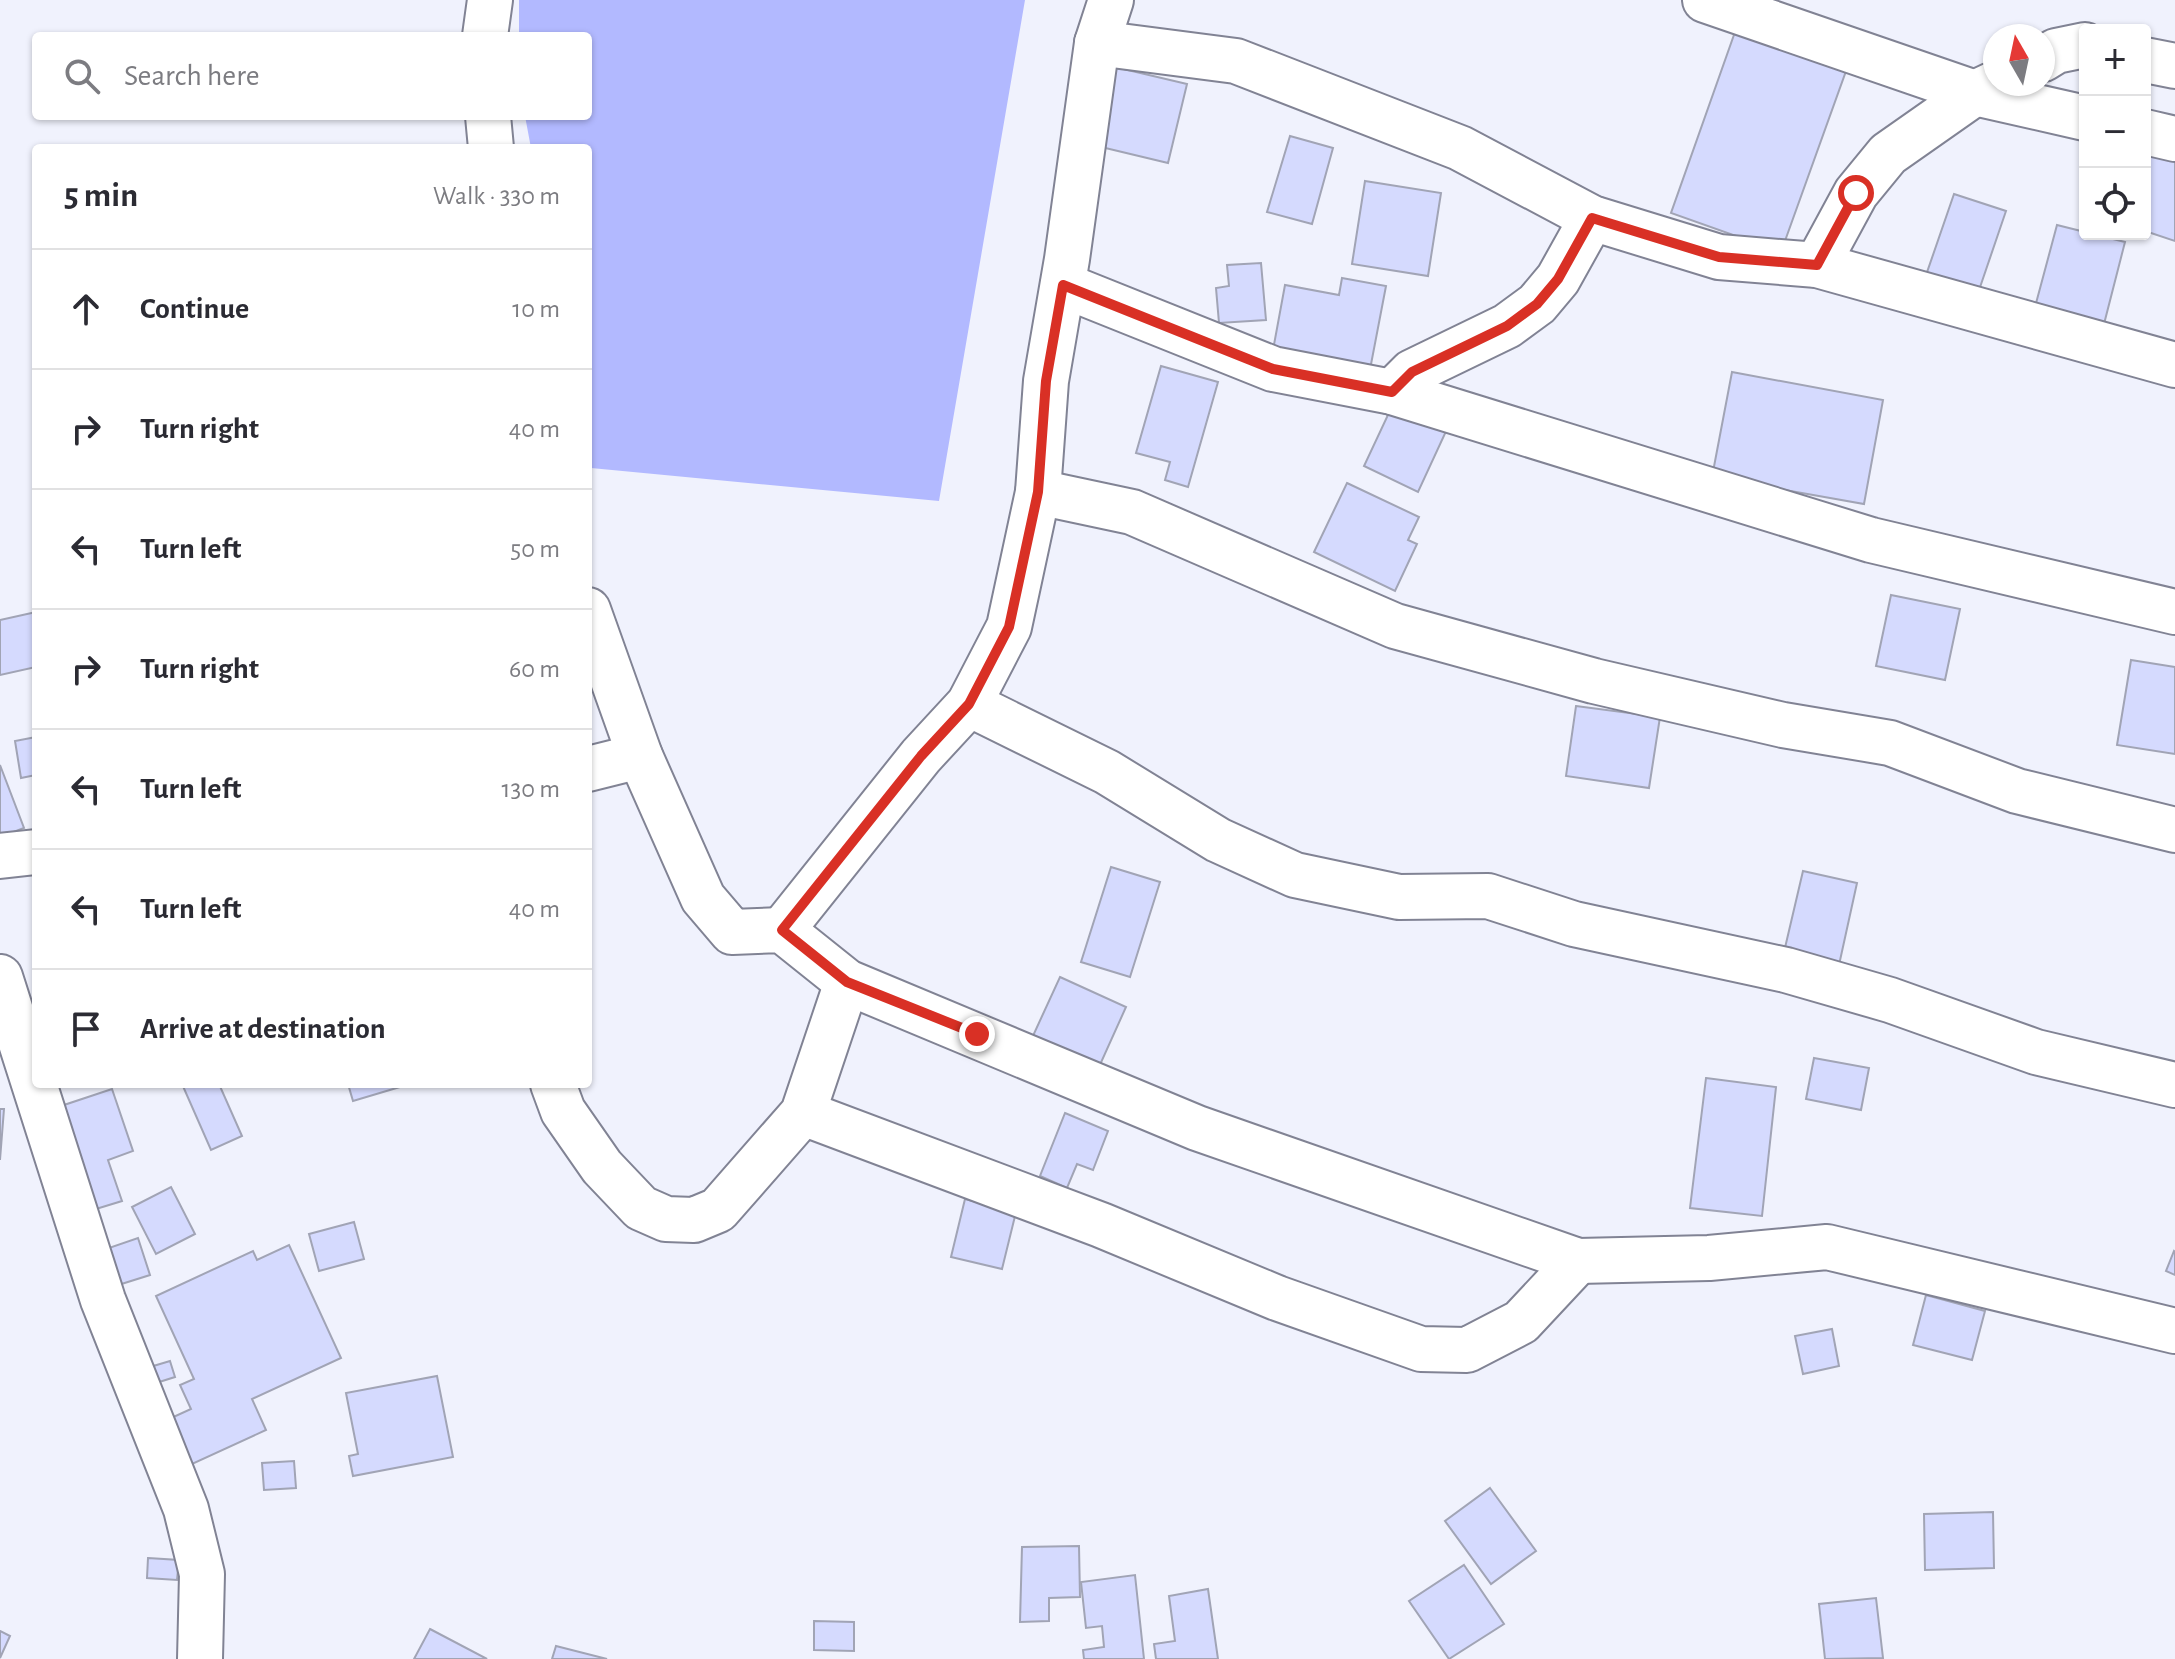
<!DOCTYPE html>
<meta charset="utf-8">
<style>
:root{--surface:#fff;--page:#f7f7f7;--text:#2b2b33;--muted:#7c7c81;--line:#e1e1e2}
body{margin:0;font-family:"Alegreya Sans",sans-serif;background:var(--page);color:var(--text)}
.controls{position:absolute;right:24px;top:24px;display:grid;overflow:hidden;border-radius:8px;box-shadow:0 2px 6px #0004}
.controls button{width:72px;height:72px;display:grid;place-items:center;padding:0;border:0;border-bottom:2px solid var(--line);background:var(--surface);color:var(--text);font:40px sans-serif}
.compass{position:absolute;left:1983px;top:24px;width:72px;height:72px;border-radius:50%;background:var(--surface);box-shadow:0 2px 6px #0004;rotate:351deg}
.stop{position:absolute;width:24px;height:24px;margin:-18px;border:6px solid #d93025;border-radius:50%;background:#fff}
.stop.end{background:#d93025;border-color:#fff;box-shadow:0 2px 8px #0008}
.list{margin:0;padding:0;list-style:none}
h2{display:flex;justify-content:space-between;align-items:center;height:104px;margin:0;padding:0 32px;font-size:34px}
h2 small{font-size:26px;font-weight:400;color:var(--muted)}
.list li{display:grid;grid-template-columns:52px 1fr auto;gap:24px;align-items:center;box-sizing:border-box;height:120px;padding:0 32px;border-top:2px solid var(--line)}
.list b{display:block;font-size:30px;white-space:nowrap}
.list em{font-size:26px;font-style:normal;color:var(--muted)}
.icon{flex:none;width:44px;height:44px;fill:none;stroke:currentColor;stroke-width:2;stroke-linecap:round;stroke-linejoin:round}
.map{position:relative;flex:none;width:2175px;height:1659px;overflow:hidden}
.search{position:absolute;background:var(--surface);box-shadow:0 2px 6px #0004;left:32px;top:32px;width:560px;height:88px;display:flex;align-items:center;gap:20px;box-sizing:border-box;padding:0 28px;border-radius:8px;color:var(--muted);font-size:30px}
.panel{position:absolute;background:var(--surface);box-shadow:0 2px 6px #0004;left:32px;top:144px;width:560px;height:944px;border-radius:8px}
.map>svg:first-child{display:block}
.green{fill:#b2b9ff}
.building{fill:#d5dafe;stroke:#a1a4b5;stroke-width:2}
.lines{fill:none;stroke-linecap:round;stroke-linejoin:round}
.minor-casing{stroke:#818394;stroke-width:48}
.minor{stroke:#fff;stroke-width:44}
.route{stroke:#d93025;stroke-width:10}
</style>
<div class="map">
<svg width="2175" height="1659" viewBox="0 0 2175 1659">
<rect width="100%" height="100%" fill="#f0f2fd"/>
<path class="green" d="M519 0H1025L939 501 591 468 588 449V148H531L525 116H588V36H519Z"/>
<g class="building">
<path d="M1735 32 1846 71 1781 252 1671 213Z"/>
<path d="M1115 67 1187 84 1168 163 1097 146Z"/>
<path d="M1290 136 1333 148 1312 224 1267 212Z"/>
<path d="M2147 148 2175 157V241L2145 231V155Z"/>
<path d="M1365 181 1441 193 1428 276 1352 264Z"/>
<path d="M1954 194 2006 211 1976 299 1924 281Z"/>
<path d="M2057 225 2125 242 2104 324 2035 307Z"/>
<path d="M1261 263 1266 320 1219 323 1216 288 1229 286 1227 265Z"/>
<path d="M1342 278 1386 286 1368 380 1273 350 1285 285 1339 295Z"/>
<path d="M1161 366 1218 382 1188 487 1165 480 1170 462 1136 453Z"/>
<path d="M1732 372 1883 400 1864 504 1712 477Z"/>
<path d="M1394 402 1448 427 1418 492 1364 466Z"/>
<path d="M1347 483 1419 517 1408 540 1417 544 1395 591 1314 552Z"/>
<path d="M1891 595 1960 609 1945 680 1876 666Z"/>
<path d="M36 612V667L0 675V620Z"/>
<path d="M2131 660 2175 667V754L2117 745Z"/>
<path d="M1576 706 1660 717 1649 788 1566 776Z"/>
<path d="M36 737V775L21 778 15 741Z"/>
<path d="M0 765 24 828 0 837Z"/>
<path d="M1111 867 1160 882 1130 977 1081 962Z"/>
<path d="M1803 871 1857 883 1839 965 1784 952Z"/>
<path d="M1060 977 1126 1007 1099 1067 1032 1038Z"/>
<path d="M1814 1058 1869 1068 1861 1110 1806 1099Z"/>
<path d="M1706 1078 1776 1087 1762 1216 1690 1208Z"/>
<path d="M182 1084H219L242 1136 211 1150Z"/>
<path d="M348 1084H410L353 1101Z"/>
<path d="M112 1089 133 1151 108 1160 122 1201 96 1209 61 1106Z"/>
<path d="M0 1109H4L0 1160Z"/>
<path d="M1065 1113 1108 1131 1093 1170 1077 1164 1067 1188 1040 1176Z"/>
<path d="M171 1187 195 1234 156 1254 132 1207Z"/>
<path d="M965 1199 1016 1212 1002 1269 951 1257Z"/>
<path d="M354 1222 364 1259 319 1271 309 1234Z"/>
<path d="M138 1238 150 1275 112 1287 100 1251Z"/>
<path d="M289 1245 341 1358 252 1399 266 1430 179 1470 158 1424 191 1409 180 1385 194 1379 156 1296 253 1251 257 1260Z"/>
<path d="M2174 1251 2175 1252V1275L2166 1271Z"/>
<path d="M1926 1295 1985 1311 1972 1360 1913 1345Z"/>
<path d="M1832 1329 1839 1366 1803 1374 1795 1336Z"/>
<path d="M170 1361 175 1377 156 1383 150 1367Z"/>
<path d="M437 1376 453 1457 353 1476 349 1456 358 1454 346 1393Z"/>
<path d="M294 1461 296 1488 264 1490 262 1463Z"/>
<path d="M1490 1488 1536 1551 1491 1584 1445 1521Z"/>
<path d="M1993 1512 1994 1568 1925 1570 1924 1514Z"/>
<path d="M1079 1546 1080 1597 1049 1598V1621L1020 1622 1022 1547Z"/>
<path d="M148 1558 179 1560 177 1580 147 1578Z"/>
<path d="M1464 1565 1504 1624 1449 1659 1409 1601Z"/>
<path d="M1135 1575 1144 1659H1084L1083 1650 1104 1647 1102 1626 1086 1628 1081 1582Z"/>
<path d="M1208 1589 1218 1659H1156L1154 1644 1175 1641 1169 1596Z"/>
<path d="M1876 1598 1883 1658 1825 1659 1819 1604Z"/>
<path d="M814 1621 854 1622V1651L814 1650Z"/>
<path d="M430 1629 487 1659H414Z"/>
<path d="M0 1631 10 1636 0 1658Z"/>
<path d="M556 1646 607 1659H552Z"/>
</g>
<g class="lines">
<g class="minor-casing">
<g id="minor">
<path d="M1705 0 1975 93 2085 118"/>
<path d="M485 36 490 0"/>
<path d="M1097 43 1236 61 1460 148 1592 218 1719 257 1817 265 2175 365"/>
<path d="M2043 59 2056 51 2085 45"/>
<path d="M2145 60 2175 66"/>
<path d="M488 116 491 148"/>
<path d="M2145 132 2175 139"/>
<path d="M1817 265 1856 193 1888 154 1975 93 1992 85"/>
<path d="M1063 285 1273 369 1392 392 1871 540 2175 612"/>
<path d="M1392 392 1412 372 1507 326 1537 304 1558 279 1592 218"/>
<path d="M1038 492 1132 512 1395 626 1594 681 1783 725 1890 743 2017 791 2175 830"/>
<path d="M588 610 640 756 703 898 732 932 782 930 847 982 1197 1128 1578 1261 1709 1258 1827 1247 2175 1331"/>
<path d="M969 704 1107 772 1218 840 1295 875 1399 897 1488 896 1574 924 1786 970 1890 1000 2036 1052 2175 1085"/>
<path d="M588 769 640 756"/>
<path d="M0 856 36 852"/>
<path d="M782 930 921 756 969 704 1009 627 1038 492 1046 381 1067 259 1097 43 1111 0"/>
<path d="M0 977 103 1300 186 1509 202 1574 200 1659"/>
<path d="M553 1084 563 1111 602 1167 641 1208 666 1219 694 1220 718 1210 803 1113 847 982"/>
<path d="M803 1113 1101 1225 1277 1298 1421 1349 1467 1350 1521 1322 1578 1261"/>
</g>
</g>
<use href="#minor" class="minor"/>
</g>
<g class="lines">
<path class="route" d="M977 1034 847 982 782 930 921 756 969 704 1009 627 1038 492 1046 381 1063 285 1273 369 1392 392 1412 372 1507 326 1537 304 1558 279 1592 218 1719 257 1817 265 1856 193"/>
</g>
</svg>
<div class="controls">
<button>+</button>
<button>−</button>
<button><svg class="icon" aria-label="locate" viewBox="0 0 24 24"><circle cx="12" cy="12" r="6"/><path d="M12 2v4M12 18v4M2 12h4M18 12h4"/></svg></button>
</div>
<svg class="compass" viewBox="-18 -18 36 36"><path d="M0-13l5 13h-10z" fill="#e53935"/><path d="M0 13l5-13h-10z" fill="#7c7c81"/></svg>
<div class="stop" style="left:1856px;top:193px"></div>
<div class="stop end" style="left:977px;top:1034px"></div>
<div class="search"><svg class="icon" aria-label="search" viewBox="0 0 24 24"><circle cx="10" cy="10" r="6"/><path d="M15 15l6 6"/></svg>Search here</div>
<section class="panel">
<h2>5 min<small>Walk · 330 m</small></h2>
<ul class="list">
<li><svg class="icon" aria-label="ahead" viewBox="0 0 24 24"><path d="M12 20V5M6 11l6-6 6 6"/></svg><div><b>Continue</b></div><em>10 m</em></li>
<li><svg class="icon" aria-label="right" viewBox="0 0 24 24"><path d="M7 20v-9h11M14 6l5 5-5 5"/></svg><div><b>Turn right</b></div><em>40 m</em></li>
<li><svg class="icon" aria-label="left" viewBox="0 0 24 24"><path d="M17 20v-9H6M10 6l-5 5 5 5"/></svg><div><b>Turn left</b></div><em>50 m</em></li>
<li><svg class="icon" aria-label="right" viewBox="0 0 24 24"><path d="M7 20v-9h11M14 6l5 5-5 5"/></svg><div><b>Turn right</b></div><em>60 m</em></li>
<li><svg class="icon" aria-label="left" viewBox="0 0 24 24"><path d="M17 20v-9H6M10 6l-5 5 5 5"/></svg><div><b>Turn left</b></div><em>130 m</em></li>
<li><svg class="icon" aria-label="left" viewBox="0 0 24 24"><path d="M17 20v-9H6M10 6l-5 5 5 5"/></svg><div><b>Turn left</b></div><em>40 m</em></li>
<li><svg class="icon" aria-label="arrive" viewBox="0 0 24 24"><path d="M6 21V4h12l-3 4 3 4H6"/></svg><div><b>Arrive at destination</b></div></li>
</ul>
</section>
</div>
